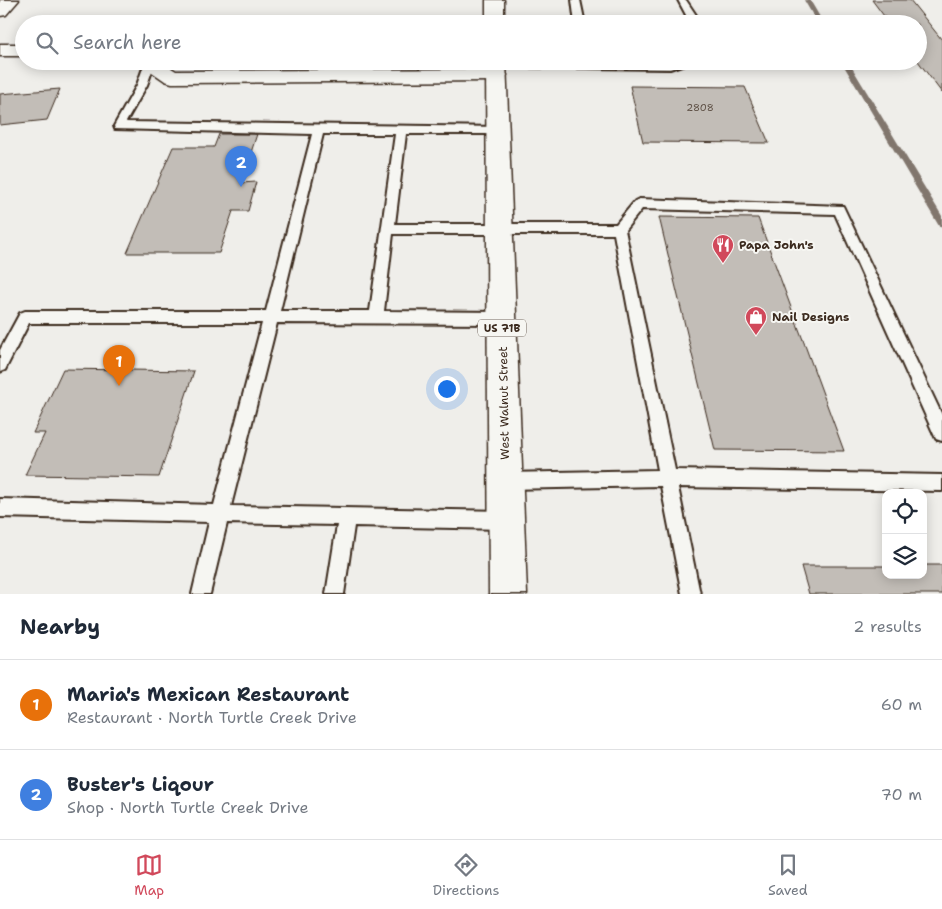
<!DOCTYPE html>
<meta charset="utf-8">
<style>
:root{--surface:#fff;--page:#f2f2f3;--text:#1f2937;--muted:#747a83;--line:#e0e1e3;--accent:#d1495b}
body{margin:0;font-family:"Shantell Sans",sans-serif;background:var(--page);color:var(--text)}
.controls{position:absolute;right:15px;bottom:15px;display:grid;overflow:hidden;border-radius:10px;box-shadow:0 2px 12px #0003}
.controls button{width:45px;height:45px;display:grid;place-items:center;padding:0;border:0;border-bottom:1px solid var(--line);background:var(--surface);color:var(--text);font:25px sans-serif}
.you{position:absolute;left:446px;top:388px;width:18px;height:18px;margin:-12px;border:4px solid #fff;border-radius:50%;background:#1a73e8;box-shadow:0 0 0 8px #1a73e833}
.badge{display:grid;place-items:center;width:32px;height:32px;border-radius:50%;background:var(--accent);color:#fff;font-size:16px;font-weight:700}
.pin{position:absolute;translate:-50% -41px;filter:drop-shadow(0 1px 2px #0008)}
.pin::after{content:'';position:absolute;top:26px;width:18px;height:15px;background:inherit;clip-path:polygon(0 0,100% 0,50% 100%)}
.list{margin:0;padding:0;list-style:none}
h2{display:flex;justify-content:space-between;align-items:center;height:65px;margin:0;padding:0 20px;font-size:21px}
h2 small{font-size:16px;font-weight:400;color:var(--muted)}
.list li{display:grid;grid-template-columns:32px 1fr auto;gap:15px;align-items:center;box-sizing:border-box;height:90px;padding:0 20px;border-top:1px solid var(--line)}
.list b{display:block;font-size:19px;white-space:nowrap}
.list p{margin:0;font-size:16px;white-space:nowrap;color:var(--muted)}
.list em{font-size:16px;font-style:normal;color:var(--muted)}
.icon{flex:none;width:28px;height:28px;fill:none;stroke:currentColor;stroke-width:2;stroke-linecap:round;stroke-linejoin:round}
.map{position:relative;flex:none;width:942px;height:594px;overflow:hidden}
.search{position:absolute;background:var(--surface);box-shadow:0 2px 12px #0003;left:15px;right:15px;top:15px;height:55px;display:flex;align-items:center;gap:12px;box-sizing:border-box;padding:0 18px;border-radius:28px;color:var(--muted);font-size:19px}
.sheet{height:245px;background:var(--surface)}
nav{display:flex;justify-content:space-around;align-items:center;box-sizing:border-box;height:70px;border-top:1px solid var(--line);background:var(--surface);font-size:14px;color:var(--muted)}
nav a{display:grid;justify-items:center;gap:2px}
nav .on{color:var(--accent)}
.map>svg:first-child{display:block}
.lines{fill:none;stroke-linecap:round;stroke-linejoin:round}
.stream{fill:#81766d;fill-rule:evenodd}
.building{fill:#c2bdb7;stroke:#3b2a1e}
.service-casing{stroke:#3b2a1e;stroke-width:4}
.minor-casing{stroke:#3b2a1e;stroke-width:3}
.primary-casing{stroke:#3b2a1e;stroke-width:3}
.service{fill:#f6f6f2;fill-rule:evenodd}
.minor{fill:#f6f6f2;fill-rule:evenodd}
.primary{fill:#f6f6f2;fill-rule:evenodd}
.labels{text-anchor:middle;stroke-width:4;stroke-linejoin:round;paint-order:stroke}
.number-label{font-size:10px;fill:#5d4f44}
.shield{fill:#f6f6f2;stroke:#73675e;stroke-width:1}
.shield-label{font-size:11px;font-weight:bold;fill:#3b2a1e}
.poi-label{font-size:12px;font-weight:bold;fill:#3b2a1e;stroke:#f6f6f2;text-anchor:start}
.street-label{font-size:12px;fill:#3b2a1e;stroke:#f6f6f2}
</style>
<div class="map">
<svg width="942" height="594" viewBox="0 0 942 594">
<rect width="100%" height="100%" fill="#efeeea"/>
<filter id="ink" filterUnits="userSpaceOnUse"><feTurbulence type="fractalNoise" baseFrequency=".02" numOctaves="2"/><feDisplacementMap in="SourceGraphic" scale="10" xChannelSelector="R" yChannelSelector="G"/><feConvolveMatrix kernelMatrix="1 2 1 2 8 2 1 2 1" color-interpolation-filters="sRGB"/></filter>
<g filter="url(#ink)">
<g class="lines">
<g class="stream">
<path d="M804 0H810L824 24H818Z"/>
<path d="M841 61H848L942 216V228L939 226Z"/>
</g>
</g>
<g class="building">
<path d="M872 0H910L942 40V93L918 61V24H890Z"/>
<path d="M630 86 745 87 769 143 643 142Z"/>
<path d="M60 89 47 120 0 125V94Z"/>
<path d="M219 134H257L241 183 256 182 248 211H233L219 253H127L173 147H214Z"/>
<path d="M659 217 758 218 844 451 715 450Z"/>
<path d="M63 369 194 371 159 477 25 475 45 433H33Z"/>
<path d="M923 565H942V594H809L801 566H886V575H923Z"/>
</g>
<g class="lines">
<g class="service-casing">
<g id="service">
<path d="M572 0H580L585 24H575Z"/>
<path d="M678 0H686L696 15 694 24H684L686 15Z"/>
<path d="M495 61 670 63 693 61 670 69 496 67 491 64Z"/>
<path d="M149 62 154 65 147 85 126 122 502 127V133L498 134H406L395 224H616L635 201 639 199 843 206 942 415V441L936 439 835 214 642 209 625 230 675 470 942 475V491L678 487 700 594H682L661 486 505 489 499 487 497 481 499 475 505 473 658 470 614 234H393L384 311 502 312 507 314 509 318 507 322 502 324 277 323 231 506 505 511 511 514 514 520 511 526 505 529 354 526 344 594H326L337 525 227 523 210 594H192L209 522 0 517V499L214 505 262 323H29L5 370 0 372V350L20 313 25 311H266L312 134 115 129 114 126 137 85 144 65ZM323 134H395L370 311H280Z"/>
</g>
</g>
<g class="minor-casing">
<g id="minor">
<path d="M0 0H19L6 15 0 16Z"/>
<rect x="0" y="44" width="24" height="12"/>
<path d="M136 61H160L176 71 497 69 504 71 507 75 504 79 497 81 172 83 165 81Z"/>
</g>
</g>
<g class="primary-casing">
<g id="primary">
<rect x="486" y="0" width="18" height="24"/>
<path d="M486 61H506L527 594H489Z"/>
</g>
</g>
<use href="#service" class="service"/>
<use href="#minor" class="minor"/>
<use href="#primary" class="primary"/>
</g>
</g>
<defs>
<g id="restaurant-pin" transform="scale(1.125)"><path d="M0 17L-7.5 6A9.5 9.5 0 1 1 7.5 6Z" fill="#d1495b" stroke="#f6f6f2"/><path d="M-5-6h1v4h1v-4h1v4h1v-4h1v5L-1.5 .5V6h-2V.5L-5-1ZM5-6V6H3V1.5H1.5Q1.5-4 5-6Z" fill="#fff"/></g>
<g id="shop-pin" transform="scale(1.125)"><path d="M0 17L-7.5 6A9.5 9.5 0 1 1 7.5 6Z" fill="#d1495b" stroke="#f6f6f2"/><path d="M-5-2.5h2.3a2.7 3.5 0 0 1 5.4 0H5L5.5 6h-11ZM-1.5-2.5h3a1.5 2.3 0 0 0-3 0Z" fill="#fff"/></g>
</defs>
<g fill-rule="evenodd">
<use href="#restaurant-pin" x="723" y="245"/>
<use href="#shop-pin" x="756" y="317"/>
</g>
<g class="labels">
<g class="number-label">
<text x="700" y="111">2808</text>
</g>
<rect class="shield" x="478" y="319.5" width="48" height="17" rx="4"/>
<g class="shield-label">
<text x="502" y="332">US 71B</text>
</g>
<g class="poi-label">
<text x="739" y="249">Papa John's</text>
<text x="772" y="321">Nail Designs</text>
</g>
<g class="street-label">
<text transform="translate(504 403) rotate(-91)" y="4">West Walnut Street</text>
</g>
</g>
</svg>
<div class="controls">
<button><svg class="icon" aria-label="locate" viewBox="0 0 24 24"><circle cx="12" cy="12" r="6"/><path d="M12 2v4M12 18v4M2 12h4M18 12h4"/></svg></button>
<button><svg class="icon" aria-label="layers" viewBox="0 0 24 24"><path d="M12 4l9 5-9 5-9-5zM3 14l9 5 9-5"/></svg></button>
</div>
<div class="you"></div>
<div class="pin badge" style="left:119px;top:386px;background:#e8710a">1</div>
<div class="pin badge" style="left:241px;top:187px;background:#3f7fe0">2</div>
<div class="search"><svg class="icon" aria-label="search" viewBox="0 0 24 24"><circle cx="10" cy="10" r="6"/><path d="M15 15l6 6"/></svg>Search here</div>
</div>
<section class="sheet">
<h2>Nearby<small>2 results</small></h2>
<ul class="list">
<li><span class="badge" style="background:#e8710a">1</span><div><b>Maria's Mexican Restaurant</b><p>Restaurant · North Turtle Creek Drive</p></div><em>60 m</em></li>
<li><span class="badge" style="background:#3f7fe0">2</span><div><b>Buster's Liqour</b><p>Shop · North Turtle Creek Drive</p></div><em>70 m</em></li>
</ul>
</section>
<nav>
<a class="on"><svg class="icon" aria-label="map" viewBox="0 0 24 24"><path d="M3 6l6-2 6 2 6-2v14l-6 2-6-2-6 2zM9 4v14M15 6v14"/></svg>Map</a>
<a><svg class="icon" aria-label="directions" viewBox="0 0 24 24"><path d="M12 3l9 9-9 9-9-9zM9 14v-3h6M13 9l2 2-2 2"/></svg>Directions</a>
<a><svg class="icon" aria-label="saved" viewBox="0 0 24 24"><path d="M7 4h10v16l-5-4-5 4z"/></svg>Saved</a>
</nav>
